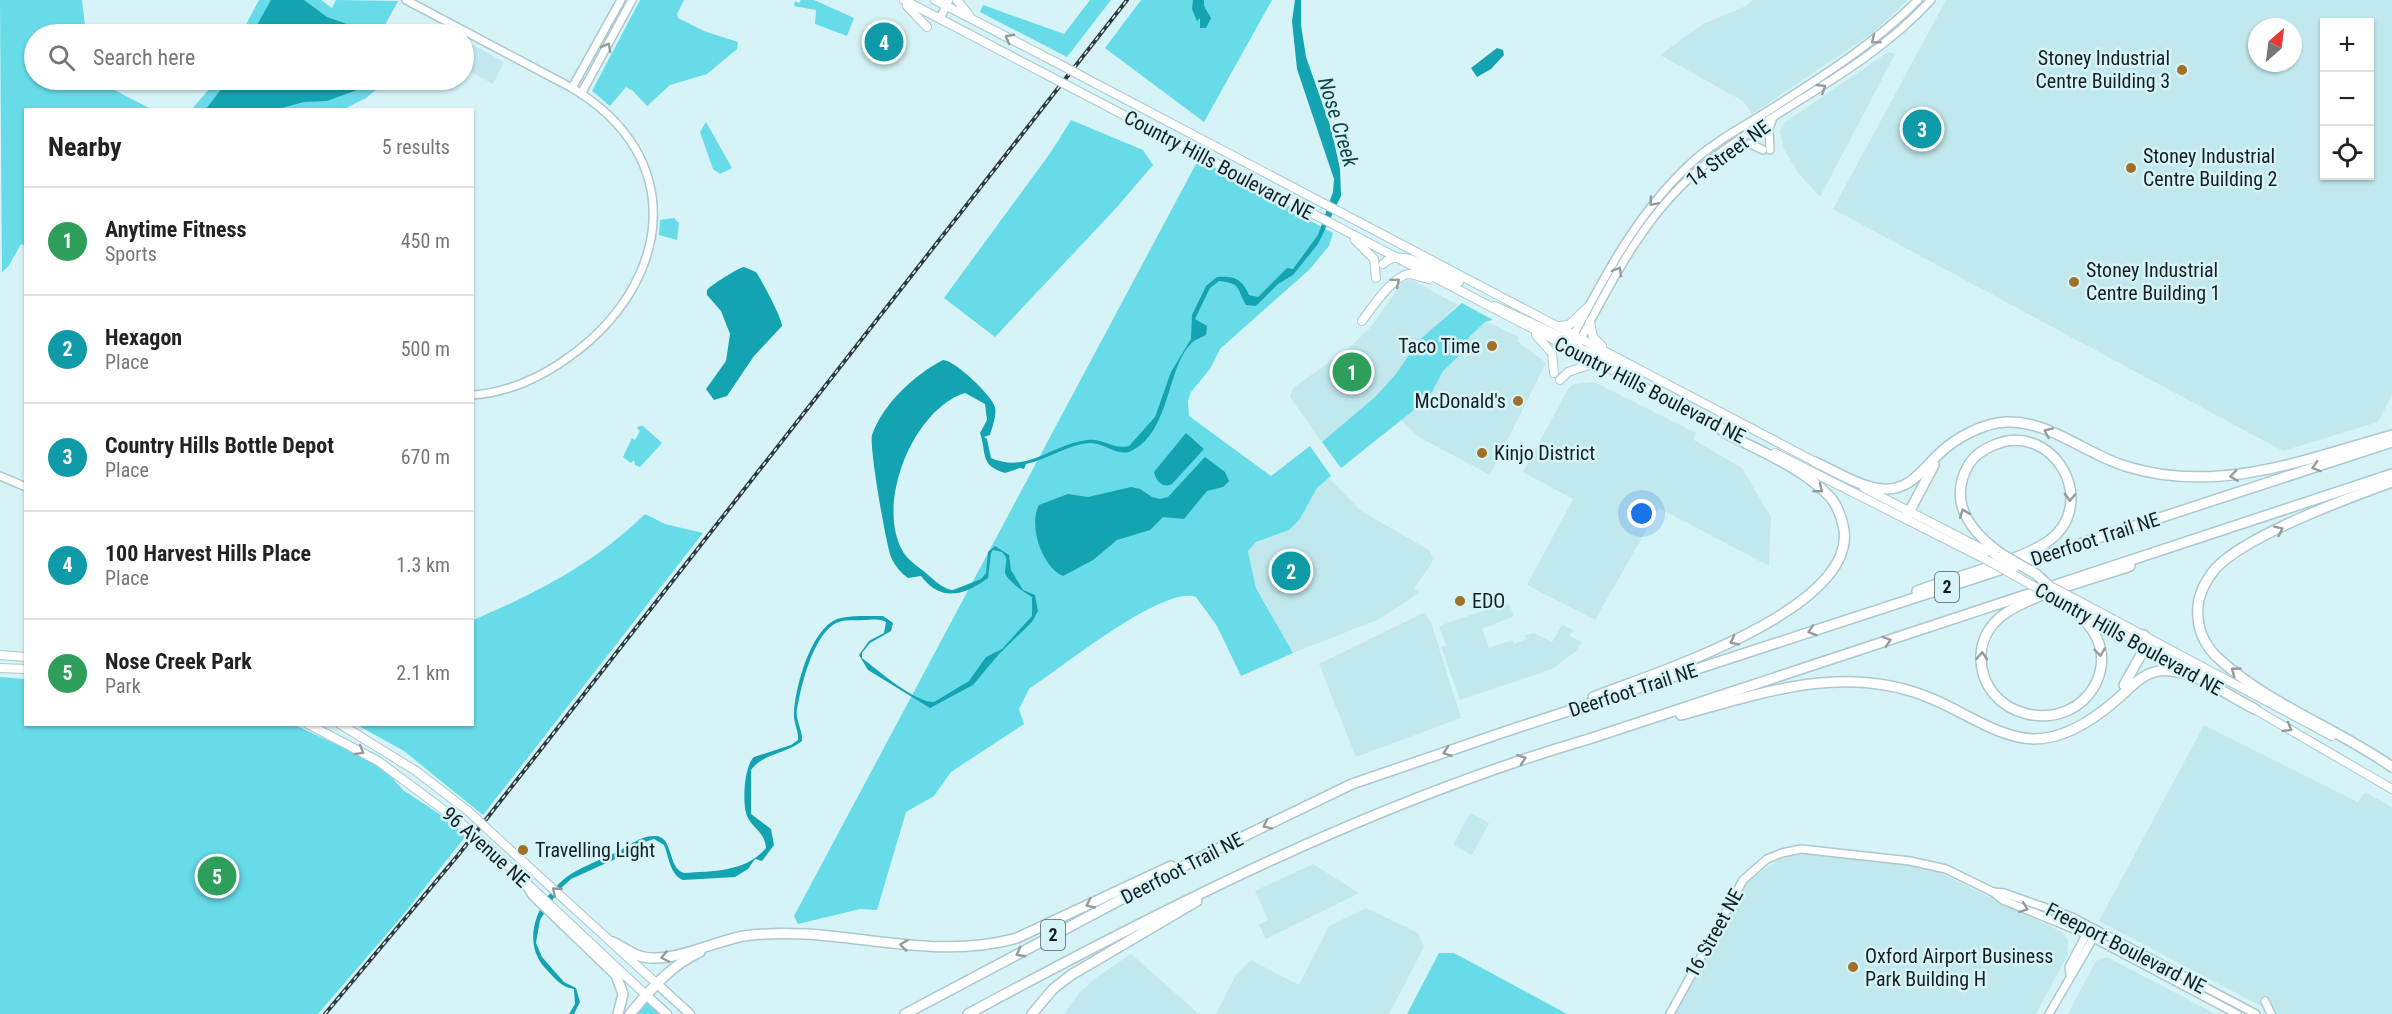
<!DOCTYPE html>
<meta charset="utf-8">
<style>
:root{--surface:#fff;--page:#f6f6f6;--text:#222;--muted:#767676;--line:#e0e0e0;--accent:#d93025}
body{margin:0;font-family:"Roboto Condensed",sans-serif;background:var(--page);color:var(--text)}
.controls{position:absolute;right:18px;top:18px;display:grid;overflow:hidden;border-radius:0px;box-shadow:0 2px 4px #0004}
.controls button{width:54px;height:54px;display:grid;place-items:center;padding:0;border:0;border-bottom:2px solid var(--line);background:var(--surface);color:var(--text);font:30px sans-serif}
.compass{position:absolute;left:2248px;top:18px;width:54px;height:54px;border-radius:50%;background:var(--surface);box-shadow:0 2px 4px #0004;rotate:28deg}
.you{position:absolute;left:1642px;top:514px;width:21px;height:21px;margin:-15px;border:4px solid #fff;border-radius:50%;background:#1a73e8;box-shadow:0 0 0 9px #1a73e833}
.badge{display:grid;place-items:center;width:39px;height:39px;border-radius:50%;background:var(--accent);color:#fff;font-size:20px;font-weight:700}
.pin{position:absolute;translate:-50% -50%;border:3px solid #fff;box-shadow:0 2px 6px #0006}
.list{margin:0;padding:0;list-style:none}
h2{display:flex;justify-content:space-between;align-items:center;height:78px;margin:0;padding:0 24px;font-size:26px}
h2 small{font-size:20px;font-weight:400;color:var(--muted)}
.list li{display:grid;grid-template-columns:39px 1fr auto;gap:18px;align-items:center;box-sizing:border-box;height:108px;padding:0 24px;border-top:2px solid var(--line)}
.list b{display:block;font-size:22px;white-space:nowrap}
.list p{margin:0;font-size:20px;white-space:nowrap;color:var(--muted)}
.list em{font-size:20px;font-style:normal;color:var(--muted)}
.icon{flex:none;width:33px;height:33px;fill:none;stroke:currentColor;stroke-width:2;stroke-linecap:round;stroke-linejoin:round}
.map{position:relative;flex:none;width:2392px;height:1014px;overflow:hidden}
.search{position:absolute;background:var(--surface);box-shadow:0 2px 4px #0004;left:24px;top:24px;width:450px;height:66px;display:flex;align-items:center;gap:15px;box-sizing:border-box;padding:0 21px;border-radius:33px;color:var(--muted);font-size:22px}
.panel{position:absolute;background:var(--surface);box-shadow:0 2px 4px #0004;left:24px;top:108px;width:450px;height:618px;border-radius:0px}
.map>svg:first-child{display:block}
.built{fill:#c1e8ed;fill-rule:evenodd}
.green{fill:#67dbe8}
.water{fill:#14a3b1}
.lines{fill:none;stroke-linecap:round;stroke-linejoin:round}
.tertiary-casing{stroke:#acc8cc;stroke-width:10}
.secondary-casing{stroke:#acc8cc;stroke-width:10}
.primary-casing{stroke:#acc8cc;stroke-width:11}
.motorway-casing{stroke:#acc8cc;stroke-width:12}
.tertiary{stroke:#fff;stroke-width:7}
.secondary{stroke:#fff;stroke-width:8}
.primary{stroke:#fff;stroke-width:8}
.motorway{stroke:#fff;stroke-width:9}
.rail-casing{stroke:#2e3a3d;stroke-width:4}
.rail{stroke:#d6f4f7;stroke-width:1.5;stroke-dasharray:4.5;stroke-linecap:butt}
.secondary-bridge-casing{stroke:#acc8cc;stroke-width:10;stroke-linecap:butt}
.motorway-bridge-casing{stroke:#acc8cc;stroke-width:12;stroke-linecap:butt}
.secondary-bridge{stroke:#fff;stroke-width:8}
.motorway-bridge{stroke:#fff;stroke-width:9}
.oneway{stroke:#969a9b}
.poi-dot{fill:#a16f25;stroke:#d6f4f7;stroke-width:2}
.labels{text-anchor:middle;stroke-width:5;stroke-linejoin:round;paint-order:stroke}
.shield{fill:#d6f4f7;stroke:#4f5f61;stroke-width:1.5}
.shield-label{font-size:18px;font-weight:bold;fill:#151f21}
.poi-label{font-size:20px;fill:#151f21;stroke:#d6f4f7;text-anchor:start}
.street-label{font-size:20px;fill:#151f21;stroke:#d6f4f7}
.water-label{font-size:21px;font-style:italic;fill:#0d454a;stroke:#d6f4f7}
</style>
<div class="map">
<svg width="2392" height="1014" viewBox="0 0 2392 1014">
<rect width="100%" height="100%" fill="#d6f4f7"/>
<g class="built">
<path d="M1753 0H1908L1874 32 1752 114 1743 101 1660 55 1703 24 1746 6Z"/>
<path d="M1946 0H2392V395L2378 422 2283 451 1833 209ZM2324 22H2370V176H2324ZM2257 27H2293V63H2257Z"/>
<path d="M464 40 504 62 493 84 464 68Z"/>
<path d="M1888 52 1895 54 1820 197 1799 174 1784 149 1780 132 1784 123Z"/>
<path d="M1412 280 1458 305 1418 341 1396 374 1375 397 1322 442 1290 397 1293 388 1349 348 1371 327 1403 281Z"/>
<path d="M1485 321 1519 337 1517 341 1546 363 1490 475 1417 436 1401 420 1429 398 1443 371 1464 351 1469 337Z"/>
<path d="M1594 382 1696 433 1694 440 1742 468 1771 517 1769 566 1659 508 1595 620 1527 585 1573 499 1523 472 1568 389 1574 384Z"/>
<path d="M1329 478 1361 511 1429 550 1433 558 1431 564 1414 589 1420 591 1406 602 1377 620 1293 653 1256 587 1248 551 1256 542 1289 530 1300 519 1317 488Z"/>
<path d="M1506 603 1510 606 1514 616 1482 629 1489 648 1512 640 1514 644 1526 639 1525 635 1534 633 1552 642 1562 625 1573 630 1570 636 1582 642 1575 652 1552 669 1460 700 1441 647 1446 645 1439 626Z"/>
<path d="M1423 613 1431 622 1461 718 1356 757 1319 664Z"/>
<path d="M2204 725 2358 802 2365 792 2392 807V1014H2276L2099 921Z"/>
<path d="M1470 813 1489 823 1472 855 1453 845Z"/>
<path d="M1817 854 1932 869 2062 932 2068 940V954L2036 1014H1675L1739 895 1750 879 1779 860 1793 855Z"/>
<path d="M1313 864 1359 893 1266 939 1259 925 1268 920 1255 891Z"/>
<path d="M1366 908 1418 933 1424 947 1389 1014H1216L1236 975 1251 960 1299 985 1329 926Z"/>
<path d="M1131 954 1199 1014H1064L1079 993 1097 977Z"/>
<path d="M2107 957 2210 1011 2214 1014H2068L2096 961Z"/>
</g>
<g class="green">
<path d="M0 0H82L86 34H34V80H95L151 109 26 110 25 246 21 244 8 267 2 272Z"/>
<path d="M259 0H321L332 8 336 0 398 1 384 27 390 34H241Z"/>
<path d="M640 0H684L677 14 678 18 704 31 738 42 737 49 707 74 670 85 647 106 633 91 626 87 610 106 592 91Z"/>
<path d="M801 0H814L854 18 847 36 815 24 816 10 794 6 795 1 799 3Z"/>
<path d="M1090 0H1111L1067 57 980 12 983 5 1064 34Z"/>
<path d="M1141 0H1272L1204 122 1105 48Z"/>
<path d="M217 80H388L366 98 344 109 191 110Z"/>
<path d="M1071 120 1143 150 1153 165 1117 207 995 337 944 298 1051 152Z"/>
<path d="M706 122 732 168 720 174 713 169 700 132Z"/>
<path d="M1197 162H1205L1303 213 1307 219 1333 233 1329 246 1309 270 1220 349 1210 369 1191 392 1188 401 1189 416 1271 476 1310 446 1331 476 1317 488 1300 519 1289 530 1256 542 1248 551 1256 588 1293 653 1241 676 1217 626 1196 597C1163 585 1060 669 1029 689L1019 709 1024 724 951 772 934 796 906 812 877 910 860 909 798 924 794 916Z"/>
<path d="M674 218 679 223 677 240 659 235 660 220Z"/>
<path d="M1462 303 1493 320 1485 322 1469 337 1464 351 1443 371 1429 398 1341 468 1322 442 1375 397 1396 374 1418 341Z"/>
<path d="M639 426H643L662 443 640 467 635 465 634 460 631 463 623 457 632 438 635 440 640 431 637 428Z"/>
<path d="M645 514 665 524 703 533 483 815 404 751 357 725 472 724 473 620C540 591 592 565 645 514Z"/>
<path d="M0 677 25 679 26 724 295 725 363 757 388 773 403 790 453 823 465 837 403 915 318 1014H0Z"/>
<path d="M1439 953H1454L1567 1014H1407Z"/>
<path d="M647 1003 660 1014H634Z"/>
</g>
<g class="water">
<path d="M271 0H304L327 17 375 34H252Z"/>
<path d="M1193 0H1204V6L1211 18 1206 28H1200V18L1197 21 1192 9Z"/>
<path d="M1295 0H1301V25L1306 57 1331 128 1340 169 1341 196 1318 244 1293 275 1278 284 1256 306 1246 305C1237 290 1242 283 1219 281L1210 288 1195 319 1207 326 1206 335C1202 337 1197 339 1194 341 1166 363 1172 432 1131 451 1117 457 1105 443 1091 443 1072 443 1046 460 1026 464L1024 469 1020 468 1005 473C979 465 987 453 980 433L987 420 985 404 965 393C914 409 877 500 901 548 907 561 917 565 927 574 934 580 944 590 953 590L981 579 986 573 988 552 995 546 1009 555 1011 570 1023 590 1035 595 1038 611 1032 622 999 654 973 685 930 708 868 670 859 655 869 641 884 633 886 622C878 618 872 620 863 620 854 621 845 619 836 623 813 635 801 686 797 709 795 720 803 730 802 741 788 753 762 754 751 770V814L771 829 774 845 762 861 755 859 748 869 735 877 683 880C670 875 669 857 664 845L654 839 635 845 622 856 571 879 558 891 540 920 536 943 542 957 564 982 576 988 580 1002 574 1014H569L575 1004 574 989C560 987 555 978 545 968 518 938 542 893 571 874 586 865 602 859 617 852 629 846 641 835 655 836 674 836 667 868 684 873 714 871 746 872 766 848 765 832 752 828 747 816 742 803 744 766 754 757L791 745 798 740C799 731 793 722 794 713 795 687 811 629 837 619 848 615 871 616 883 616L893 623 891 631 870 643 862 653V658C879 671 914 702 934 702L969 681 986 657 1002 649 1032 616V597C1025 593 1005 579 1005 572 1005 566 1007 563 1006 557L1002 552 993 550 991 553 988 578C965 595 941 603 921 576L908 578C901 573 895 566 891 557 886 544 869 446 872 435 883 404 914 375 943 360 955 360 992 396 995 407 997 416 992 427 990 435L984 437 987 439 991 458C1028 474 1051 444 1088 440 1102 438 1114 450 1129 446L1155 417 1171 372 1191 339 1192 315 1206 286 1217 277C1233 276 1242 278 1249 295L1258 297 1287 268 1293 269 1318 235 1333 192 1334 179 1297 69 1292 21Z"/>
<path d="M1497 48 1503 50 1504 55 1491 69 1477 77 1471 68Z"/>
<path d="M228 80H371L357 90 327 101 304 102 278 109H206Z"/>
<path d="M744 267 756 272C761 279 783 320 782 326L754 356 727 396 714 400 706 389 726 361 730 334 721 311 707 295V290C711 285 738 268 744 267Z"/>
<path d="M1186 433 1204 449 1172 484C1163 489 1156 481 1154 472Z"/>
<path d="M1205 457 1225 472 1229 481 1223 487 1207 491 1184 519 1163 517 1150 530 1117 540 1093 560 1063 576C1042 567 1028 525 1039 505L1068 494 1088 497 1131 487 1140 489 1152 497 1160 499 1168 497Z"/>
</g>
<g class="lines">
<g class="tertiary-casing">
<g id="tertiary">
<path d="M406 0 572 88C690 158 671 284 569 357 542 377 507 393 472 395"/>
<path d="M940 19 949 0"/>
<path d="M572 88 621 0"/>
<path d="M581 94 632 0"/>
<path d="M1734 147 1751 144 1763 150"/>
<path d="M1770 150 1769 129 1772 120"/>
<path d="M1572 338C1605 275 1637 214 1689 165 1712 143 1741 128 1768 111 1821 77 1873 45 1918 0"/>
<path d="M1574 352C1610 284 1645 211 1707 163 1780 105 1867 70 1931 0"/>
<path d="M0 476 26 487"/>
<path d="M1993 892 2004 893 2072 917 2256 1014"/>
<path d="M2070 974 2069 967 2088 931"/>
<path d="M2265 1001 2271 1014"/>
<path d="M1670 1014 1743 880 1767 859 1782 853 1801 849 1910 861 1946 869 1993 892 2003 900 2086 934 2237 1014"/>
<path d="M2049 1014 2095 935"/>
</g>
</g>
<g class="secondary-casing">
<g id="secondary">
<path d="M904 0 1051 77"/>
<path d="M935 0 1061 65"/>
<path d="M957 0 969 15"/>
<path d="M907 6 927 27"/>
<path d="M1087 79 1819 464"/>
<path d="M1076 90 1721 427"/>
<path d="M1355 240 1374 259 1376 278"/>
<path d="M1383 264C1401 245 1440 273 1459 282"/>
<path d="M1495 306 1570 341 1581 339"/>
<path d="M1362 321C1371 309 1394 274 1410 274 1416 275 1423 278 1429 279"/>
<path d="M1590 322 1593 337 1602 346"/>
<path d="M1558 326 1569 325 1588 307"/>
<path d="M1536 335 1552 353 1554 373"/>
<path d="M1567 348 1577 347 1633 371"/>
<path d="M1560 380 1568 372 1595 363"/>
<path d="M1775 453 1985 559"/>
<path d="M1864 488 1996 556"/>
<path d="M2075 599 2332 736"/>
<path d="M2075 609 2208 679"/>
<path d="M0 655 26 657"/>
<path d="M0 668 26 669"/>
<path d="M2251 707 2392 789"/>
<path d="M308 724 378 761 460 822"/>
<path d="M340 724 416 771 468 811"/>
<path d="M495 836 656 983"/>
<path d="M487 846 646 995"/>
</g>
</g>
<g class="primary-casing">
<g id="primary">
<path d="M656 983 690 1014"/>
<path d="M646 995 667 1014"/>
</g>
</g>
<g class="motorway-casing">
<g id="motorway">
<path d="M1815 462C1835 471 1860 487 1882 489 1911 491 1922 469 1941 452 1957 437 1984 423 2006 422 2048 420 2086 454 2125 466 2216 495 2304 460 2392 435"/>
<path d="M1906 518 1934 465"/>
<path d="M1917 591C1953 577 2021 561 2050 540 2100 501 2052 420 1994 445 1984 449 1975 455 1969 464 1946 503 1972 533 2003 555"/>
<path d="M2068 606C2094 625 2111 651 2096 683 2068 739 1978 719 1981 654 1982 638 1991 624 2003 615 2029 595 2097 578 2130 566"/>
<path d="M2124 685 2146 646 2144 635"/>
<path d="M1593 697C1652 674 1855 611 1844 530 1842 519 1838 506 1830 497 1803 468 1760 451 1725 433L1716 425"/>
<path d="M1681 715C1762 693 1841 664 1925 696 1959 708 1996 738 2034 739 2064 739 2093 720 2115 701 2133 686 2146 667 2172 671 2201 675 2229 696 2255 709"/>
<path d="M2392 767C2337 728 2269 705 2218 658 2207 648 2199 633 2198 618 2196 599 2204 582 2216 568 2247 535 2348 498 2392 482"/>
<path d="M524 880 533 895 616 975 623 994 618 1014"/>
<path d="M613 942C621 946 629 952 637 955 665 967 713 941 744 936 837 923 924 964 1017 938L1171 866"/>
<path d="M630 1014C650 990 671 965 700 952"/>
<path d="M905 1014 1201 857 1352 784 1513 729 2392 442"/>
<path d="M968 1014C1168 906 1373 802 1592 738L2392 474"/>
<path d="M1032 1014 1053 989 1071 975 1197 901"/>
</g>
</g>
<use href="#tertiary" class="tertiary"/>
<use href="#secondary" class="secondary"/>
<use href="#primary" class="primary"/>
<use href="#motorway" class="motorway"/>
<g class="rail-casing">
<path id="rail" d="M325 1014 459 854 1127 0"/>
</g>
<use href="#rail" class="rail"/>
<g class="secondary-bridge-casing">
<g id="secondary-bridge">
<path d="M1061 65 1087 79"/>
<path d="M1051 77 1076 90"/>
<path d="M1996 556 2015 567"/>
<path d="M1985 559 2062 602"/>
<path d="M2044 583 2075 599"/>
<path d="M468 811 495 836"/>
<path d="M460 822 487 846"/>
</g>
</g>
<g class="motorway-bridge-casing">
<path id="motorway-bridge" d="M2003 555 2036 574 2048 585"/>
</g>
<use href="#secondary-bridge" class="secondary-bridge"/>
<use href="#motorway-bridge" class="motorway-bridge"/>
</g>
<defs><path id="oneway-chevron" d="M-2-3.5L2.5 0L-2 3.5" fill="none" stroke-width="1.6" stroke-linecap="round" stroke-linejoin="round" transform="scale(1.5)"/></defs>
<g class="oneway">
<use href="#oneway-chevron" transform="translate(1009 38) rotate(-152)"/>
<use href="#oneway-chevron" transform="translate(1875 40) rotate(141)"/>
<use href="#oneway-chevron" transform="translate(607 47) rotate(-62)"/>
<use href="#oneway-chevron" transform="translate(1822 88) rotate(-32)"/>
<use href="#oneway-chevron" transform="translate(1653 202) rotate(130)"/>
<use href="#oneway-chevron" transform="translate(1618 271) rotate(-60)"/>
<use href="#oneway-chevron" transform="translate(1396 282) rotate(-40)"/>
<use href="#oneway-chevron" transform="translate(2048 432) rotate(-156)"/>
<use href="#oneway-chevron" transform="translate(2316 467) rotate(162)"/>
<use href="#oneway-chevron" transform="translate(2234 476) rotate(172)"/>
<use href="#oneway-chevron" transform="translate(1819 489) rotate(38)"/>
<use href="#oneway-chevron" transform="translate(2070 497) rotate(92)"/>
<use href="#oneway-chevron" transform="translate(1964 513) rotate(-111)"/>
<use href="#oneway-chevron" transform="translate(2279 530) rotate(-26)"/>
<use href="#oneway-chevron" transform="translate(1812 631) rotate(162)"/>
<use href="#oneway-chevron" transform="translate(1734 641) rotate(153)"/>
<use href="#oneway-chevron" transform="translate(1887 641) rotate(-18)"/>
<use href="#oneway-chevron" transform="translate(2100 652) rotate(84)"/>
<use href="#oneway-chevron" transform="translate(1982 656) rotate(-87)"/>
<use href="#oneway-chevron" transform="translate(2235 671) rotate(-144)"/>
<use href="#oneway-chevron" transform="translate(2288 728) rotate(30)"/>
<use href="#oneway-chevron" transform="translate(360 751) rotate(30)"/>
<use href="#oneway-chevron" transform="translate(1447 752) rotate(161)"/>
<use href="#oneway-chevron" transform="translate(1522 759) rotate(-19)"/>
<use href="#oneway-chevron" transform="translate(1267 825) rotate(154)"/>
<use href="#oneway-chevron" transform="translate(556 891) rotate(-139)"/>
<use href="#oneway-chevron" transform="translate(1090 904) rotate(155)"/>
<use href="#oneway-chevron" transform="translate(2024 908) rotate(21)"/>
<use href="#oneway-chevron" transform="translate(904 945) rotate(-173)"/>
<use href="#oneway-chevron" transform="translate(1020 953) rotate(152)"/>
<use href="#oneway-chevron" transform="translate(665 957) rotate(168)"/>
</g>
<g class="poi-dot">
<circle cx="2182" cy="70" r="6"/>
<circle cx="2131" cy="168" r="6"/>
<circle cx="2074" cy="282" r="6"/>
<circle cx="1492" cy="346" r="6"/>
<circle cx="1518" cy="401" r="6"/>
<circle cx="1482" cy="453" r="6"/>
<circle cx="1460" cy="601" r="6"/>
<circle cx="523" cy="850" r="6"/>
<circle cx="1853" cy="967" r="6"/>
</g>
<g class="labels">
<g class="shield">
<rect x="1935" y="572" width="24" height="30" rx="4.5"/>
<rect x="1041" y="920" width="24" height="30" rx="4.5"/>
</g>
<g class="shield-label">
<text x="1947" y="593">2</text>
<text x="1053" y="941">2</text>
</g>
<g class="poi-label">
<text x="2170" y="65" text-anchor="end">Stoney Industrial<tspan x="2170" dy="23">Centre Building 3</tspan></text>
<text x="2143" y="163">Stoney Industrial<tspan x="2143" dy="23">Centre Building 2</tspan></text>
<text x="2086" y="277">Stoney Industrial<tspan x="2086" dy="23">Centre Building 1</tspan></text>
<text x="1480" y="353" text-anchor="end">Taco Time</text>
<text x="1506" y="408" text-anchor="end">McDonald's</text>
<text x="1494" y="460">Kinjo District</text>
<text x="1472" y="608">EDO</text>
<text x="535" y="857">Travelling Light</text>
<text x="1865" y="963">Oxford Airport Business<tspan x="1865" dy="23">Park Building H</tspan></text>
</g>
<g class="street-label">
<text transform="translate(1728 153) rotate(-36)" y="7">14 Street NE</text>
<text transform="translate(1219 165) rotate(28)" y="7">Country Hills Boulevard NE</text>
<text transform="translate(1650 390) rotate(27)" y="7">Country Hills Boulevard NE</text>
<text transform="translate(2095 539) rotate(-18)" y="7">Deerfoot Trail NE</text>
<text transform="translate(2129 639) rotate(29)" y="7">Country Hills Boulevard NE</text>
<text transform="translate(1633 690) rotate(-18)" y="7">Deerfoot Trail NE</text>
<text transform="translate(486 847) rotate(42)" y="7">96 Avenue NE</text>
<text transform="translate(1182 868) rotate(-27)" y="7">Deerfoot Trail NE</text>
<text transform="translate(1714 933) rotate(-61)" y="7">16 Street NE</text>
<text transform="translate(2126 948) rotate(27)" y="7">Freeport Boulevard NE</text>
</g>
<g class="water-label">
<text transform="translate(1338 122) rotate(73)" y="7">Nose Creek</text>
</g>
</g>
</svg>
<div class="controls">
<button>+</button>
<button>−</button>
<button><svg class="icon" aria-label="locate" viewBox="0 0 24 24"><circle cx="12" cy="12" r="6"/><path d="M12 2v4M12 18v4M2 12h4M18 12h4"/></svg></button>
</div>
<svg class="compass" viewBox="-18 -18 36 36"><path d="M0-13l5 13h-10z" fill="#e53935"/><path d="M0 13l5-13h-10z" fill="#767676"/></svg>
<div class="you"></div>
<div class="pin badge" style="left:1352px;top:372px;background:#2e9e5b">1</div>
<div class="pin badge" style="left:1291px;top:571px;background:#0f9aa8">2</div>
<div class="pin badge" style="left:1922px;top:129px;background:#0f9aa8">3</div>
<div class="pin badge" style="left:884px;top:42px;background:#0f9aa8">4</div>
<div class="pin badge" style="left:217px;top:876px;background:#2e9e5b">5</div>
<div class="search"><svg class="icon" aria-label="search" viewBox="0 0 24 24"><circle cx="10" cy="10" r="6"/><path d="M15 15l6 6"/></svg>Search here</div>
<section class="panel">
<h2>Nearby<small>5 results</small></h2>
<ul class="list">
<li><span class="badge" style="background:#2e9e5b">1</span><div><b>Anytime Fitness</b><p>Sports</p></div><em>450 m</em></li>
<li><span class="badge" style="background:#0f9aa8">2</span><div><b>Hexagon</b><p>Place</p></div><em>500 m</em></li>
<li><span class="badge" style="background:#0f9aa8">3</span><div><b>Country Hills Bottle Depot</b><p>Place</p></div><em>670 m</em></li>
<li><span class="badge" style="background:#0f9aa8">4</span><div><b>100 Harvest Hills Place</b><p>Place</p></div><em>1.3 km</em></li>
<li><span class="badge" style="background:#2e9e5b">5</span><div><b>Nose Creek Park</b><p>Park</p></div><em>2.1 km</em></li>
</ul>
</section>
</div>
